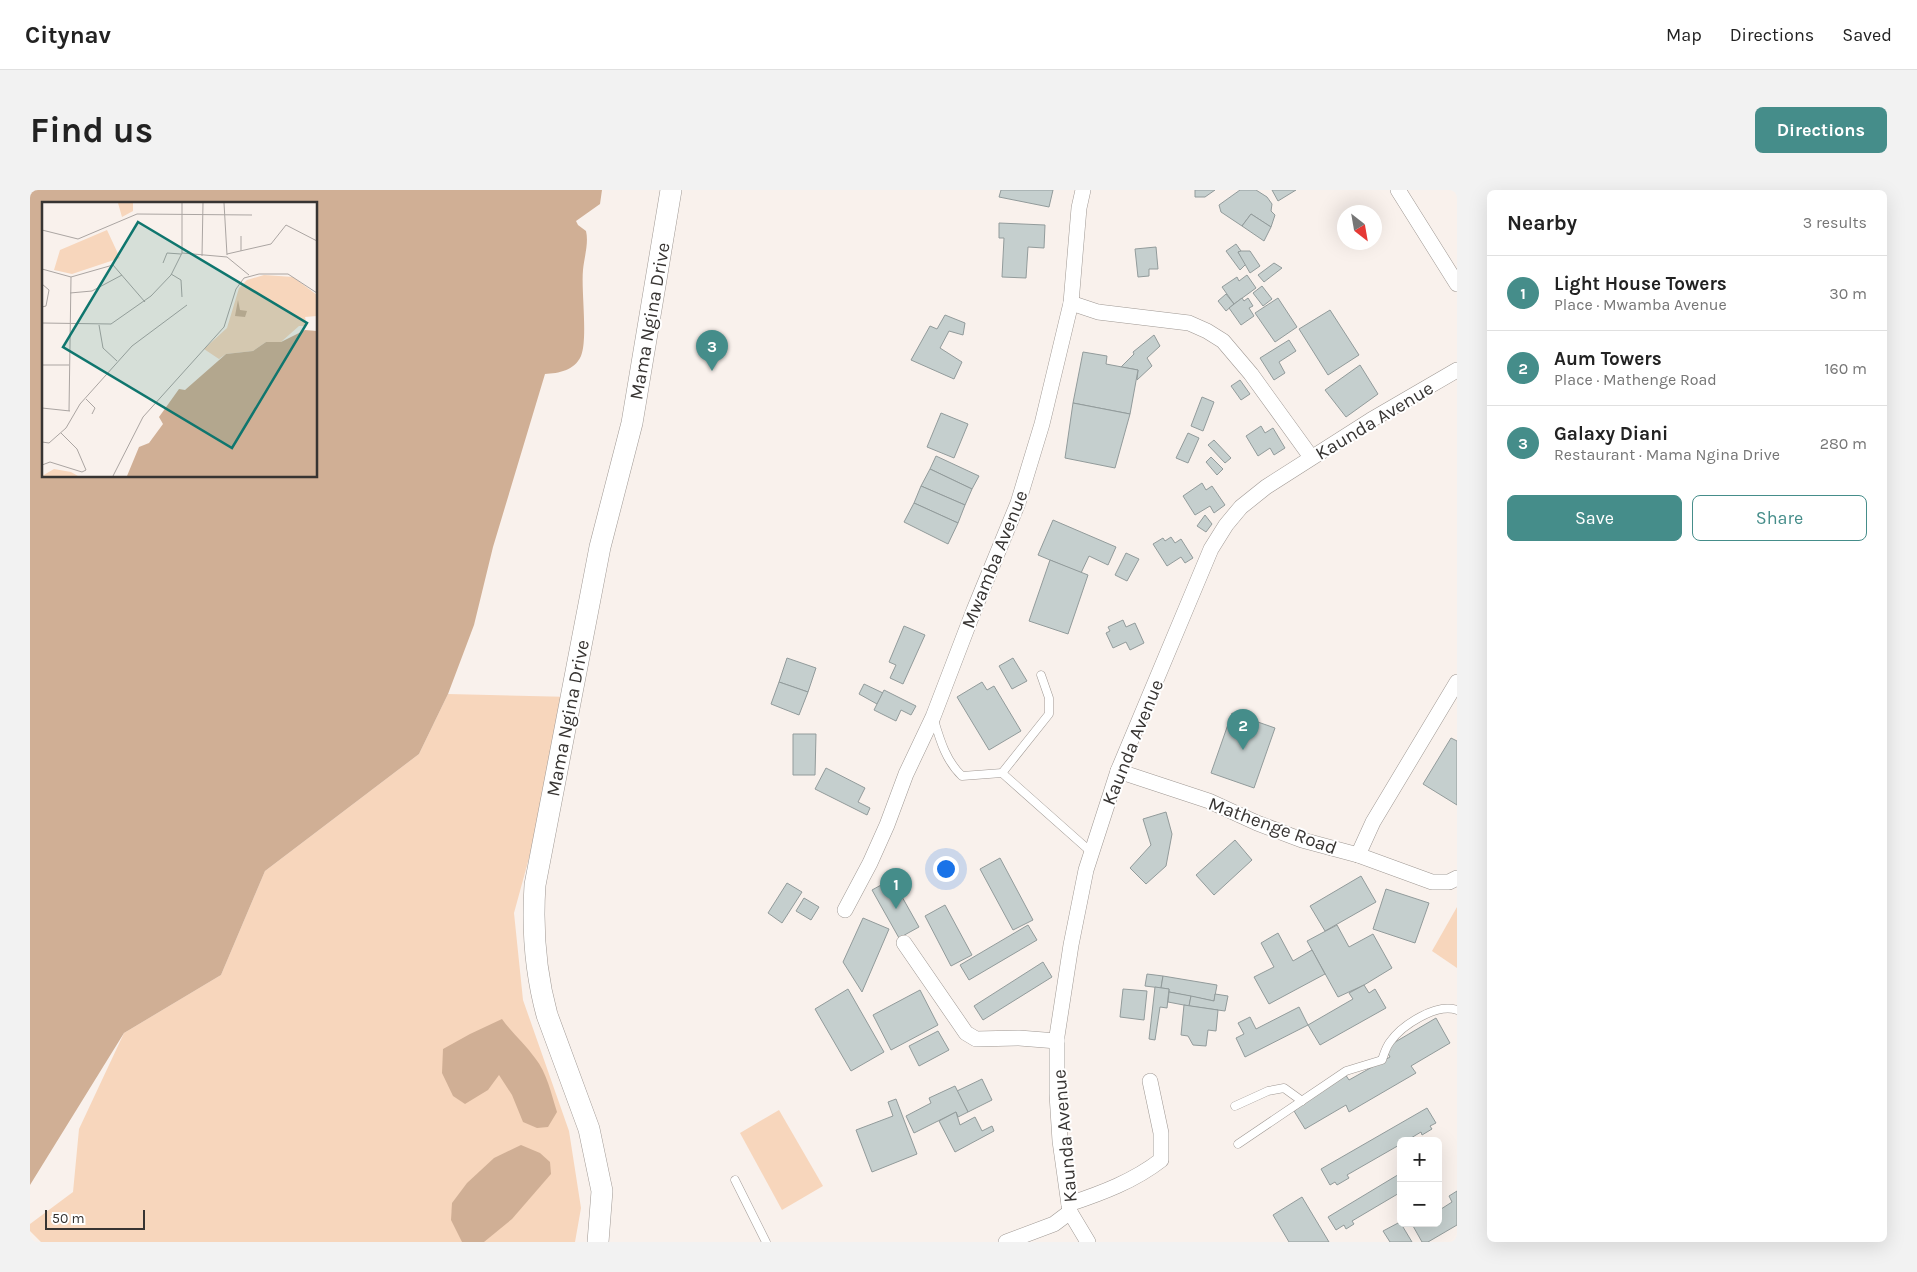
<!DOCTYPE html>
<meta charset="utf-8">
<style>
:root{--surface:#fff;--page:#f2f2f2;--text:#222;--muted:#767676;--line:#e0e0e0;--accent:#458d8a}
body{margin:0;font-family:Karla,sans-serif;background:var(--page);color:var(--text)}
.controls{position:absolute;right:15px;bottom:15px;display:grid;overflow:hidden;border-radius:8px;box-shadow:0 5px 20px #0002}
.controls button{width:45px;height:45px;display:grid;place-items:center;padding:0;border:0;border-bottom:1px solid var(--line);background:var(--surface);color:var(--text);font:25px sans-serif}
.compass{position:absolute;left:1307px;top:15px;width:45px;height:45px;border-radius:50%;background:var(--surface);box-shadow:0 5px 20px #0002;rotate:149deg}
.scale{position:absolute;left:15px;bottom:12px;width:100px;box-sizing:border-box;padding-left:5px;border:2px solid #373432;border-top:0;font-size:14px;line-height:18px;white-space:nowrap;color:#373432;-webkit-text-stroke:4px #fff;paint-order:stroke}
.you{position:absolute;left:915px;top:678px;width:18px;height:18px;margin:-12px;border:4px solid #fff;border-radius:50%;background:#1a73e8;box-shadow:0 0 0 8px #1a73e833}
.badge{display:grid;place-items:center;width:32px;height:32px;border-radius:50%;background:var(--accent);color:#fff;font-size:16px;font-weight:700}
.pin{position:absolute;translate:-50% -41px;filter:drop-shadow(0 1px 2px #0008)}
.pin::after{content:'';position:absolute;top:26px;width:18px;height:15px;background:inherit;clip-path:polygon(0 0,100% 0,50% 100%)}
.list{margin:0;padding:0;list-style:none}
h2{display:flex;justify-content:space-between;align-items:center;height:65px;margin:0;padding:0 20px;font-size:21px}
h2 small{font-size:16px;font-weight:400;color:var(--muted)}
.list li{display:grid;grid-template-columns:32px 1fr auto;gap:15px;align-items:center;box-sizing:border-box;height:75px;padding:0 20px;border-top:1px solid var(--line)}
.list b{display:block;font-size:19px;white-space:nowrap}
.list p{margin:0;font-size:16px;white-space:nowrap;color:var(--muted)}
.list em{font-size:16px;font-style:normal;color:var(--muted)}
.actions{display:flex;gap:10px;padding:15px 20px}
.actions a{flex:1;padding:11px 0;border:1px solid var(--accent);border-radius:8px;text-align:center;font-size:18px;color:var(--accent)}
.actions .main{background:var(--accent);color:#fff}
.map{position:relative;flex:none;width:1427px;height:1052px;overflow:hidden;border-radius:8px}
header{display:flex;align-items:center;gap:30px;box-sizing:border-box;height:70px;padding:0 25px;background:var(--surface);border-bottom:1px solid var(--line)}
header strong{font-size:24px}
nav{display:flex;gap:28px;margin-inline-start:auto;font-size:18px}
.intro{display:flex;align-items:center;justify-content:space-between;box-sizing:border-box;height:120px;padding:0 30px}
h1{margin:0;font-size:35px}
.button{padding:12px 22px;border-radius:8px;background:var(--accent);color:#fff;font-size:18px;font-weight:700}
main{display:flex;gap:30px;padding:0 30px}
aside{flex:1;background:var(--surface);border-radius:8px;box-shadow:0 5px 20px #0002}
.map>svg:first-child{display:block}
.green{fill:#f7d6bc}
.water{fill:#d0af95;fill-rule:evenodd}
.building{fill:#c5cfce;stroke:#929b9b}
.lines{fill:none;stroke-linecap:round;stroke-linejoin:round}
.lane-casing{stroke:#9f9893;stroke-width:9}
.street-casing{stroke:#9f9893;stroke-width:16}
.secondary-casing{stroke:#9f9893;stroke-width:22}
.lane{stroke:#fff;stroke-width:8}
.street{stroke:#fff;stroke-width:15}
.secondary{stroke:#fff;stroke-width:21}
.labels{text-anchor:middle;stroke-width:4;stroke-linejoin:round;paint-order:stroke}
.street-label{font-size:19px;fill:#373432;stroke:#fff}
.inset-road{fill:none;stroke:#aba5a2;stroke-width:1}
.view{fill:#0f766e;fill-opacity:0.15;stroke:#0f766e;stroke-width:2.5}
.inset-edge{fill:none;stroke:#373432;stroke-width:2.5}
</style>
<header>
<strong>Citynav</strong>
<nav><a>Map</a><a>Directions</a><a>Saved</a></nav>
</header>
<div class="intro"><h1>Find us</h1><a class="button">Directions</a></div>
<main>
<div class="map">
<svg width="1427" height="1052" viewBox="0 0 1427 1052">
<rect width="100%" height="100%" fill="#f9f1ec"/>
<g class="green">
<path d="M418 504 543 507 484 723 493 810 539 941 551 1018 545 1052H11L0 1041V1034L43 1002 49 939 94 843 191 785 235 681 389 564Z"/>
<path d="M1427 717V778L1402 761Z"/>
<path d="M749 920 793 996 752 1020 710 943Z"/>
</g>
<g class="water">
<path d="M0 0H572L570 14 546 31 548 35 556 41C559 53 554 68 553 80 551 101 558 149 551 166 544 181 529 183 515 184L463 357 444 435 418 504 389 564 235 681 191 785 94 843 0 995ZM14 14H286V286H14Z"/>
<path d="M472 829C482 843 495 854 505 868 517 883 521 903 527 922L518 937 507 938 493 932 482 905 469 885 458 900 435 914 423 906 412 883 413 859 440 844Z"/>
<path d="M491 955 510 963 520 972 521 984 482 1029 454 1052H432L421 1030 422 1013 437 993 464 968Z"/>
</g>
<g class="building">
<path d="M971 0H1023L1019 17 969 7Z"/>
<path d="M1165 0H1185L1175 7H1165Z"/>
<path d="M1210 0H1226L1237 7 1242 14 1241 21 1245 25 1241 37 1221 24 1212 36 1191 22 1189 15Z"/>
<path d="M1242 0H1266L1248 11Z"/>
<path d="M1221 24 1241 37 1234 51 1212 36Z"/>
<path d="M969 33 1015 35 1014 58 998 57 996 88 972 87 974 48H969Z"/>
<path d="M1206 54 1211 61 1208 62 1216 74 1210 80 1196 61Z"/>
<path d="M1126 57 1128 79H1119V86L1108 87 1105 59Z"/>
<path d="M1211 61H1220L1230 76 1220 83 1208 62Z"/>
<path d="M1244 73 1252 78 1234 92 1228 85Z"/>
<path d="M1217 85 1226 98 1204 114 1192 97 1207 87 1209 91Z"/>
<path d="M1232 96 1242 109 1233 116 1223 103Z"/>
<path d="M1196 104 1204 114 1196 121 1188 111Z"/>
<path d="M1212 108 1214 111 1218 108 1223 116 1219 118 1224 126 1211 135 1199 118Z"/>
<path d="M1248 108 1267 137 1245 152 1225 123Z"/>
<path d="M1300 120 1329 165 1298 185 1269 139Z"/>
<path d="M915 125 935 133 933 145 919 141 910 158 932 172 924 189 881 170 900 136 907 139Z"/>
<path d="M1124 145 1130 156 1117 168 1122 176 1107 190 1108 180 1091 177 1104 164 1103 162Z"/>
<path d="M1259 150 1266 161 1249 172 1255 183 1244 190 1230 168Z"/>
<path d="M1053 162 1077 166 1076 174 1108 180 1100 224 1043 213Z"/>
<path d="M1330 175 1348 204 1316 227 1295 200Z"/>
<path d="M1210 190 1220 204 1211 210 1201 196Z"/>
<path d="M1172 207 1184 212 1173 241 1161 236Z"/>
<path d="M1043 213 1100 224 1085 278 1035 268Z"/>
<path d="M911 223 938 234 924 268 897 257Z"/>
<path d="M1231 236 1235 243 1243 238 1255 258 1244 265 1240 258 1228 266 1216 246Z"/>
<path d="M1158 243 1169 248 1158 273 1146 268Z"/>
<path d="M1184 250 1201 268 1195 273 1178 255Z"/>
<path d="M906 266 949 286 942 299 900 279Z"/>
<path d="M1181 267 1193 279 1187 285 1176 272Z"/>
<path d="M900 279 942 299 935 315 891 296Z"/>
<path d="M1172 293 1176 300 1182 296 1195 315 1184 323 1180 316 1165 325 1153 306Z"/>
<path d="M891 296 935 315 928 333 884 313Z"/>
<path d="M884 313 928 333 918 354 874 332Z"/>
<path d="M1175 325 1182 334 1176 342 1167 336Z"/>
<path d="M1023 330 1086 357 1078 375 1059 366 1051 383 1008 365Z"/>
<path d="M1141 347 1145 353 1151 349 1163 368 1155 373 1151 367 1137 376 1123 354 1133 348 1135 351Z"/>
<path d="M1096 363 1109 369 1097 391 1085 385Z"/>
<path d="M1020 370 1058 385 1038 444 999 431Z"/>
<path d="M1093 430 1096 437 1105 433 1114 453 1100 460 1096 452 1083 458 1076 443 1080 441 1078 437Z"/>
<path d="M874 436 895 445 873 494 860 488 866 475 859 472Z"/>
<path d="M757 468 786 478 778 502 749 492Z"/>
<path d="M983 468 997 491 982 499 969 476Z"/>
<path d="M749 492 778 502 769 525 741 514Z"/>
<path d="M952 492 957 500 964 496 991 541 959 560 927 507Z"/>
<path d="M834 494 853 503 847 514 829 504Z"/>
<path d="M854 500 886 516 881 525 871 520 866 531 844 520Z"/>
<path d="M1202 523 1245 538 1224 598 1181 583Z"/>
<path d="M763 544H786L785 585H763Z"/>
<path d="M1421 548 1427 551V615L1393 594Z"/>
<path d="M796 578 835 598 828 612 840 618 837 625 785 599Z"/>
<path d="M1136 622 1142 644 1136 676 1116 694 1100 678 1121 655 1113 629Z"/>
<path d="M1205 650 1222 670 1184 705 1166 685Z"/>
<path d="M970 668 1003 730 983 740 950 679Z"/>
<path d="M1331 686 1346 712 1295 741 1280 716Z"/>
<path d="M862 689 889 737 869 748 842 700Z"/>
<path d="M757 693 772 702 752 733 738 723Z"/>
<path d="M1356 699 1399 713 1385 753 1343 739Z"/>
<path d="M774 708 789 717 781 730 766 721Z"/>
<path d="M915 715 942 765 921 776 895 726Z"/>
<path d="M833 728 859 739 832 802 813 772Z"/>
<path d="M998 735 1007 750 939 790 930 775Z"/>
<path d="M1307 735 1319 757 1343 744 1362 778 1334 795 1308 807 1277 751Z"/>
<path d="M1248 743 1263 771 1282 760 1295 784 1239 814 1224 787 1244 777 1231 753Z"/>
<path d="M1013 772 1022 787 953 830 944 816Z"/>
<path d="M1117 784 1133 786 1131 798 1115 796Z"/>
<path d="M1133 786 1187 795 1184 811 1139 802V799L1131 798Z"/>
<path d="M1334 795 1339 803 1345 799 1356 818 1290 855 1278 835 1323 809 1319 803Z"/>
<path d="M1125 797 1139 799 1137 818 1130 817 1125 850 1119 849Z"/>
<path d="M818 799 854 862 821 881 785 819Z"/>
<path d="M1093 799 1117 801 1114 830 1090 827Z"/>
<path d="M890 800 908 835 861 860 843 825Z"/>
<path d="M1139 802 1161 806 1159 816 1138 812Z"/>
<path d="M1185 804 1198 806 1195 821 1159 816 1161 806 1184 811Z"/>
<path d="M1154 815 1188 820 1186 841 1178 840 1176 856 1163 855 1158 846 1151 845Z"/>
<path d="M1269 817 1278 835 1215 867 1206 848 1214 844 1208 833 1220 827 1226 839Z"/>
<path d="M1406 828 1420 853 1381 876 1386 883 1319 922 1316 915 1275 939 1264 921 1267 919 1264 914 1315 884 1319 890 1360 867 1355 858Z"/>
<path d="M908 841 919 860 889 876 879 856Z"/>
<path d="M952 889 962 910 938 922 927 901Z"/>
<path d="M925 896 938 922 928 927 926 922 884 943 876 926 901 913 899 908Z"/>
<path d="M866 909 887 964 842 982 826 940 863 926 858 912Z"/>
<path d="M1397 918 1406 933 1400 936 1402 939 1392 945 1391 942 1376 951H1371V954L1317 985 1319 988 1307 995 1305 992 1300 995 1291 979Z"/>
<path d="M926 922 930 935 945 927 952 941 962 936 964 941 925 962 909 931Z"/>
<path d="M1371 983V1002L1322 1031 1324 1034 1316 1039 1314 1035 1306 1040 1298 1027Z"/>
<path d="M1427 1001V1035L1398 1052H1392L1383 1036 1387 1033H1408V1021L1422 1012 1419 1006Z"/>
<path d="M1272 1007 1299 1052H1259L1243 1025Z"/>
<path d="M1370 1032 1382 1052H1360L1353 1041Z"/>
</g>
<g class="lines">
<g class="lane-casing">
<g id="lane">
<path d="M904 530C910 550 916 571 932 586L972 583 1061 662"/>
<path d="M972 583 1019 524V508L1011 485"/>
<path d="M1205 916 1238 901 1254 898 1272 911"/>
<path d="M1208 954 1316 881 1352 870C1354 864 1356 857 1360 852 1372 835 1406 813 1427 820"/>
<path d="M705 990 736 1052"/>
</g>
</g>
<g class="street-casing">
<g id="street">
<path d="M1368 0 1427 94"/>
<path d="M1041 113 1068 122 1159 133 1177 141 1193 151 1221 184 1281 267"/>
<path d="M1088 581 1179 611 1227 633 1272 650 1328 665 1402 692H1419L1427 688"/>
<path d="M1328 665 1343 632 1427 492"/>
<path d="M815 720 840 673 857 635 876 584 903 527 944 420 988 313 1012 234 1041 113 1049 18 1053 0"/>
<path d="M874 753 936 843 946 849 989 848 1027 851"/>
<path d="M1039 1014C1072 1003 1104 991 1131 970V943L1120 891"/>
<path d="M976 1052 1024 1034 1040 1022"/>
<path d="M1058 1052 1040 1022 1030 951 1027 904V846L1041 755 1056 680 1088 581 1181 359 1196 335 1211 317 1236 297 1341 230 1427 180"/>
</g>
</g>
<g class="secondary-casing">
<path id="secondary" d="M568 1052 572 1001 559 939 517 825C505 781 502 740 505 695L570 357 602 233 641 0"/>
</g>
<use href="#lane" class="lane"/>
<use href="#street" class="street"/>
<use href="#secondary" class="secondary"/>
</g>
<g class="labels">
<g class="street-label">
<text transform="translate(619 131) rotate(-80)" y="7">Mama Ngina Drive</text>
<text transform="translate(1344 230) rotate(-31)" y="7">Kaunda Avenue</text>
<text transform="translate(964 369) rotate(-68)" y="7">Mwamba Avenue</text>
<text transform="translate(537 528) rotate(-79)" y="7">Mama Ngina Drive</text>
<text transform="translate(1102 552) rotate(-68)" y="7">Kaunda Avenue</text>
<text transform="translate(1243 635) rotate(20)" y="7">Mathenge Road</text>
<text transform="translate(1034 946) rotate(-95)" y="7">Kaunda Avenue</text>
</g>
</g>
<g transform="translate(12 12)">
<rect width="275" height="275" fill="#f9f1ec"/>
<path d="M76 1H91V9L80 15ZM65 28 78 56 30 72 12 68 18 48ZM222 73 251 75 275 93V114L263 115 265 124H257L239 140H224L211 149 184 152 177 157 162 147 185 126 197 86 205 78ZM12 267 29 270 36 274H0Z" fill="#f7d6bc"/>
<path d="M196 98 198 108 205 109 203 115 193 114ZM263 128 275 129V274H85L97 245 107 241 121 222 117 215 137 187 143 188 184 152 211 149 224 140H239Z" fill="#d0af95"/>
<path class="inset-road" d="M182 1 185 53M0 28 36 37 95 12 210 13M199 34V49M140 51 185 55 207 73M185 52 229 42 244 23 275 39M160 54 161 1M121 61 125 51 139 52M0 67 29 75 71 63 103 100M129 72 139 78 140 95M0 82 7 88 4 104 0 105M28 91 50 89 80 73M0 121 69 122 109 94 129 73 140 51V1M57 123 61 146 75 159M0 163H27M44 197 53 206 50 212M0 206 28 209M27 209 29 75M0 240 7 241 24 226 38 202 90 144 145 103M0 263 8 260 40 270 44 268 35 247 19 231M71 274 101 215 182 125 194 87 202 76 217 72H246L275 91"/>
<path class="view" d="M96 20 265 121 190 246 21 145Z"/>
<rect width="275" height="275" class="inset-edge"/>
</g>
</svg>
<div class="controls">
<button>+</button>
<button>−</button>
</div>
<svg class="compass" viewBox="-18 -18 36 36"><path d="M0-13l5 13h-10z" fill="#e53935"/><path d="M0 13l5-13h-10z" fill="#767676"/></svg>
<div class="scale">50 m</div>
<div class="you"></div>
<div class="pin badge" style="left:866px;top:719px">1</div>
<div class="pin badge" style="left:1213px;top:560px">2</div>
<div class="pin badge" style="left:682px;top:181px">3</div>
</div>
<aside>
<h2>Nearby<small>3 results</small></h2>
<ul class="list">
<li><span class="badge">1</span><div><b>Light House Towers</b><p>Place · Mwamba Avenue</p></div><em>30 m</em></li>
<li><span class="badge">2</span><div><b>Aum Towers</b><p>Place · Mathenge Road</p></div><em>160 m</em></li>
<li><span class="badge">3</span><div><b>Galaxy Diani</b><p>Restaurant · Mama Ngina Drive</p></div><em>280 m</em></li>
</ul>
<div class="actions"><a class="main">Save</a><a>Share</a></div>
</aside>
</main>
